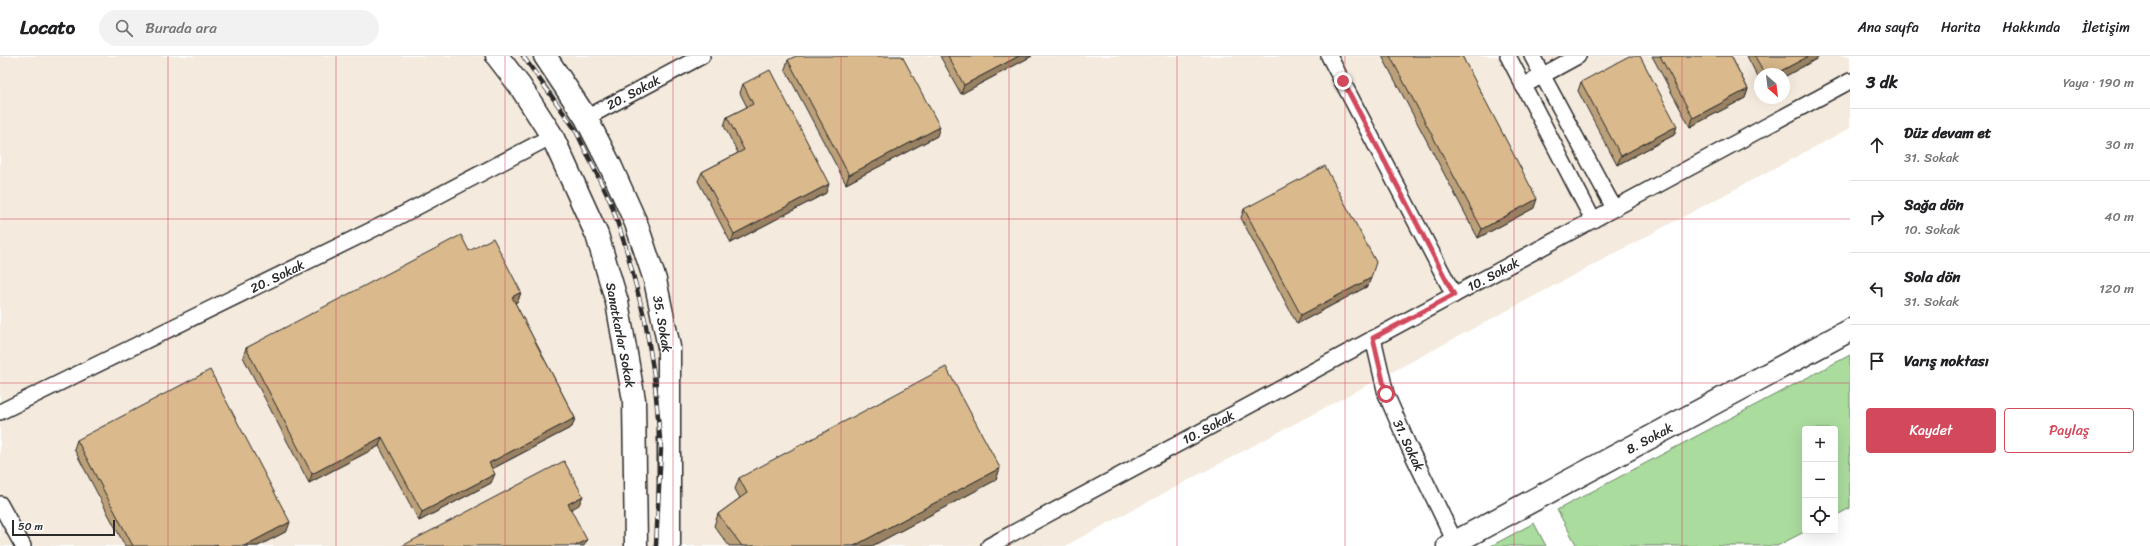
<!DOCTYPE html>
<html lang="tr">
<meta charset="utf-8">
<style>
:root{--surface:#fff;--page:#f2f2f2;--text:#202124;--muted:#757577;--line:#e0e0e0;--accent:#d1495b}
body{margin:0;font-family:Sriracha,sans-serif;background:var(--page);color:var(--text)}
.controls{position:absolute;right:12px;bottom:12px;display:grid;overflow:hidden;border-radius:4px;box-shadow:0 4px 16px #0002}
.controls button{width:36px;height:36px;display:grid;place-items:center;padding:0;border:0;border-bottom:1px solid var(--line);background:var(--surface);color:var(--text);font:20px sans-serif}
.compass{position:absolute;left:1754px;top:12px;width:36px;height:36px;border-radius:50%;background:var(--surface);box-shadow:0 4px 16px #0002;rotate:152deg}
.scale{position:absolute;left:12px;bottom:10px;width:103px;box-sizing:border-box;padding-left:4px;border:2px solid #2b2b2b;border-top:0;font-size:11px;line-height:14px;white-space:nowrap;color:#2b2b2b;-webkit-text-stroke:3px #fff;paint-order:stroke}
.stop{position:absolute;width:12px;height:12px;margin:-9px;border:3px solid #d1495b;border-radius:50%;background:#fff}
.stop.end{background:#d1495b;border-color:#fff;box-shadow:0 1px 4px #0008}
.list{margin:0;padding:0;list-style:none}
h2{display:flex;justify-content:space-between;align-items:center;height:52px;margin:0;padding:0 16px;font-size:17px}
h2 small{font-size:13px;font-weight:400;color:var(--muted)}
.list li{display:grid;grid-template-columns:26px 1fr auto;gap:12px;align-items:center;box-sizing:border-box;height:72px;padding:0 16px;border-top:1px solid var(--line)}
.list b{display:block;font-size:15px;white-space:nowrap}
.list p{margin:0;font-size:13px;white-space:nowrap;color:var(--muted)}
.list em{font-size:13px;font-style:normal;color:var(--muted)}
.actions{display:flex;gap:8px;padding:12px 16px}
.actions a{flex:1;padding:9px 0;border:1px solid var(--accent);border-radius:4px;text-align:center;font-size:14px;color:var(--accent)}
.actions .main{background:var(--accent);color:#fff}
.icon{flex:none;width:22px;height:22px;fill:none;stroke:currentColor;stroke-width:2;stroke-linecap:round;stroke-linejoin:round}
.map{position:relative;flex:none;width:1850px;height:490px;overflow:hidden}
header{display:flex;align-items:center;gap:24px;box-sizing:border-box;height:56px;padding:0 20px;background:var(--surface);border-bottom:1px solid var(--line)}
header strong{font-size:19px}
nav{display:flex;gap:22px;margin-inline-start:auto;font-size:14px}
.search{width:280px;height:36px;background:var(--page);display:flex;align-items:center;gap:10px;box-sizing:border-box;padding:0 14px;border-radius:22px;color:var(--muted);font-size:15px}
main{display:flex}
aside{flex:1;background:var(--surface)}
.map>svg:first-child{display:block}
.built{fill:#f4eadd;fill-rule:evenodd}
.green{fill:#aadc9d;stroke:#6a8464}
.lines{fill:none;stroke-linecap:round;stroke-linejoin:round}
.street-casing{stroke:#2b2b2b;stroke-width:18}
.secondary-casing{stroke:#2b2b2b;stroke-width:25}
.street{stroke:#fff;stroke-width:15}
.secondary{stroke:#fff;stroke-width:22}
.rail-casing{stroke:#2b2b2b;stroke-width:4.5}
.rail{stroke:#fff;stroke-width:3;stroke-dasharray:9;stroke-linecap:butt}
.wall{fill:#bba079;stroke:#2b2b2b}
.shaded-wall{fill:#998263;stroke:#2b2b2b}
.building{fill:#daba8d;stroke:#2b2b2b}
.route{stroke:#d1495b;stroke-width:5}
.grid{fill:none;stroke:#d1495b;stroke-width:1;stroke-opacity:0.55}
.labels{text-anchor:middle;stroke-width:3;stroke-linejoin:round;paint-order:stroke}
.street-label{font-size:13px;fill:#2b2b2b;stroke:#fff}
</style>
<header>
<strong>Locato</strong>
<div class="search"><svg class="icon" aria-label="search" viewBox="0 0 24 24"><circle cx="10" cy="10" r="6"/><path d="M15 15l6 6"/></svg>Burada ara</div>
<nav><a>Ana sayfa</a><a>Harita</a><a>Hakkında</a><a>İletişim</a></nav>
</header>
<main>
<div class="map">
<svg width="1850" height="490" viewBox="0 0 1850 490">
<rect width="100%" height="100%" fill="#fff"/>
<filter id="ink" filterUnits="userSpaceOnUse"><feTurbulence type="fractalNoise" baseFrequency=".025" numOctaves="2"/><feDisplacementMap in="SourceGraphic" scale="8" xChannelSelector="R" yChannelSelector="G"/><feConvolveMatrix kernelMatrix="1 2 1 2 8 2 1 2 1" color-interpolation-filters="sRGB"/></filter>
<g filter="url(#ink)">
<path class="built" d="M0 0H1850V72L1065 490H0ZM1760 18H1784V42H1760Z"/>
<g class="green">
<path d="M1850 299V452L1835 460V373H1805L1806 475 1777 490H1577L1557 454Z"/>
<path d="M1534 467 1546 490H1491Z"/>
</g>
<g class="lines">
<g class="street-casing">
<g id="street">
<path d="M1329 0 1454 239"/>
<path d="M1508 0 1593 164"/>
<path d="M1532 0 1614 152"/>
<path d="M1523 30 1578 0"/>
<path d="M586 62 702 0"/>
<path d="M1373 282 1386 338 1409 391 1457 490"/>
<path d="M0 356 390 165 552 80"/>
<path d="M0 448 23 490"/>
<path d="M989 490 1850 25"/>
</g>
</g>
<g class="secondary-casing">
<g id="secondary">
<path d="M497 0 520 30 552 80 597 179 617 246 634 344 636 490"/>
<path d="M545 0 586 62 611 111 636 167 655 224 669 291V490"/>
<path d="M1448 490 1850 274"/>
</g>
</g>
<use href="#street" class="street"/>
<use href="#secondary" class="secondary"/>
<g class="rail-casing">
<path id="rail" d="M523 0 575 73 611 147 626 192 645 264 654 319 661 393 656 490"/>
</g>
<use href="#rail" class="rail"/>
</g>
<g class="wall">
<path d="M940 0H1032L961 38Z"/>
<path d="M1382 0H1462L1534 152 1478 182Z"/>
<path d="M1652 0H1731L1748 33 1745 42 1690 71Z"/>
<path d="M1747 0H1819L1818 2 1784 21V18H1760V25Z"/>
<path d="M788 4 937 80 846 128 785 13Z"/>
<path d="M1581 26 1677 70 1674 79 1617 109 1578 35Z"/>
<path d="M743 28 826 137 731 187 698 125 702 116 738 97 724 70 727 61 747 51 740 37Z"/>
<path d="M1244 153 1368 230 1297 268 1241 162Z"/>
<path d="M469 195 521 236 518 245 515 247 575 362 572 371 492 413 491 427 419 465 379 390 309 427 243 301 246 292Z"/>
<path d="M77 384 287 475 258 490H125L74 393Z"/>
<path d="M1000 412 996 424 872 490H729L714 470 718 458 740 442 735 433 739 422Z"/>
</g>
<g class="shaded-wall">
<path d="M1019 0H1032L961 38 964 29Z"/>
<path d="M1809 0H1819L1818 2 1784 21V18H1775Z"/>
<path d="M1748 33 1745 42 1690 71 1693 62Z"/>
<path d="M1677 70 1674 79 1617 109 1621 100Z"/>
<path d="M940 71 937 80 846 128 849 119Z"/>
<path d="M829 128 826 137 731 187 734 178Z"/>
<path d="M1537 143 1534 152 1478 182 1482 173Z"/>
<path d="M1371 222 1368 230 1297 268 1301 259Z"/>
<path d="M521 236 518 245 509 250 512 241Z"/>
<path d="M575 362 572 371 486 416 489 407Z"/>
<path d="M382 381 379 390 309 427 312 418Z"/>
<path d="M1000 412 996 424 872 490H854Z"/>
<path d="M495 418 491 427 419 465 422 456Z"/>
<path d="M583 440 579 449 565 457 568 448Z"/>
<path d="M290 466 287 475 258 490H244Z"/>
<path d="M587 484 584 490H575Z"/>
</g>
<g class="building">
<path d="M796 0H902L940 71 849 119 788 4Z"/>
<path d="M948 0H1019L964 29Z"/>
<path d="M1390 0H1462L1537 143 1482 173Z"/>
<path d="M1629 0H1640L1677 70 1621 100 1581 26Z"/>
<path d="M1660 0H1731L1748 33 1693 62Z"/>
<path d="M1755 0H1809L1775 18H1764Z"/>
<path d="M770 14 829 128 734 178 702 116 744 94 727 61 753 48 743 28Z"/>
<path d="M1325 110 1376 206 1371 222 1301 259 1244 153Z"/>
<path d="M461 179 469 195 493 182 521 236 512 241 575 362 489 407 495 418 422 456 382 381 312 418 246 292Z"/>
<path d="M946 311 1000 412 854 490H742L718 458 747 437 739 422Z"/>
<path d="M210 314 290 466 244 490H218L217 488 213 490H133L77 384Z"/>
<path d="M564 405 583 440 568 448 587 484 575 490H402Z"/>
</g>
</g>
<g class="lines" filter="url(#ink)">
<path class="route" d="M1343 25 1454 239 1373 282 1386 338"/>
</g>
<path class="grid" d="M168 0V490M336 0V490M505 0V490M673 0V490M841 0V490M1009 0V490M1177 0V490M1345 0V490M1514 0V490M1682 0V490M0 163H1850M0 327H1850"/>
<g class="labels">
<g class="street-label">
<text transform="translate(633 36) rotate(-28)" y="5">20. Sokak</text>
<text transform="translate(1493 218) rotate(-28)" y="5">10. Sokak</text>
<text transform="translate(277 220) rotate(-26)" y="5">20. Sokak</text>
<text transform="translate(663 268) rotate(80)" y="5">35. Sokak</text>
<text transform="translate(621 279) rotate(79)" y="5">Sanatkarlar Sokak</text>
<text transform="translate(1208 371) rotate(-28)" y="5">10. Sokak</text>
<text transform="translate(1649 382) rotate(-28)" y="5">8. Sokak</text>
<text transform="translate(1409 389) rotate(65)" y="5">31. Sokak</text>
</g>
</g>
</svg>
<div class="controls">
<button>+</button>
<button>−</button>
<button><svg class="icon" aria-label="locate" viewBox="0 0 24 24"><circle cx="12" cy="12" r="6"/><path d="M12 2v4M12 18v4M2 12h4M18 12h4"/></svg></button>
</div>
<svg class="compass" viewBox="-18 -18 36 36"><path d="M0-13l5 13h-10z" fill="#e53935"/><path d="M0 13l5-13h-10z" fill="#757577"/></svg>
<div class="scale">50 m</div>
<div class="stop" style="left:1386px;top:338px"></div>
<div class="stop end" style="left:1343px;top:25px"></div>
</div>
<aside>
<h2>3 dk<small>Yaya · 190 m</small></h2>
<ul class="list">
<li><svg class="icon" aria-label="ahead" viewBox="0 0 24 24"><path d="M12 20V5M6 11l6-6 6 6"/></svg><div><b>Düz devam et</b><p>31. Sokak</p></div><em>30 m</em></li>
<li><svg class="icon" aria-label="right" viewBox="0 0 24 24"><path d="M7 20v-9h11M14 6l5 5-5 5"/></svg><div><b>Sağa dön</b><p>10. Sokak</p></div><em>40 m</em></li>
<li><svg class="icon" aria-label="left" viewBox="0 0 24 24"><path d="M17 20v-9H6M10 6l-5 5 5 5"/></svg><div><b>Sola dön</b><p>31. Sokak</p></div><em>120 m</em></li>
<li><svg class="icon" aria-label="arrive" viewBox="0 0 24 24"><path d="M6 21V4h12l-3 4 3 4H6"/></svg><div><b>Varış noktası</b></div></li>
</ul>
<div class="actions"><a class="main">Kaydet</a><a>Paylaş</a></div>
</aside>
</main>
